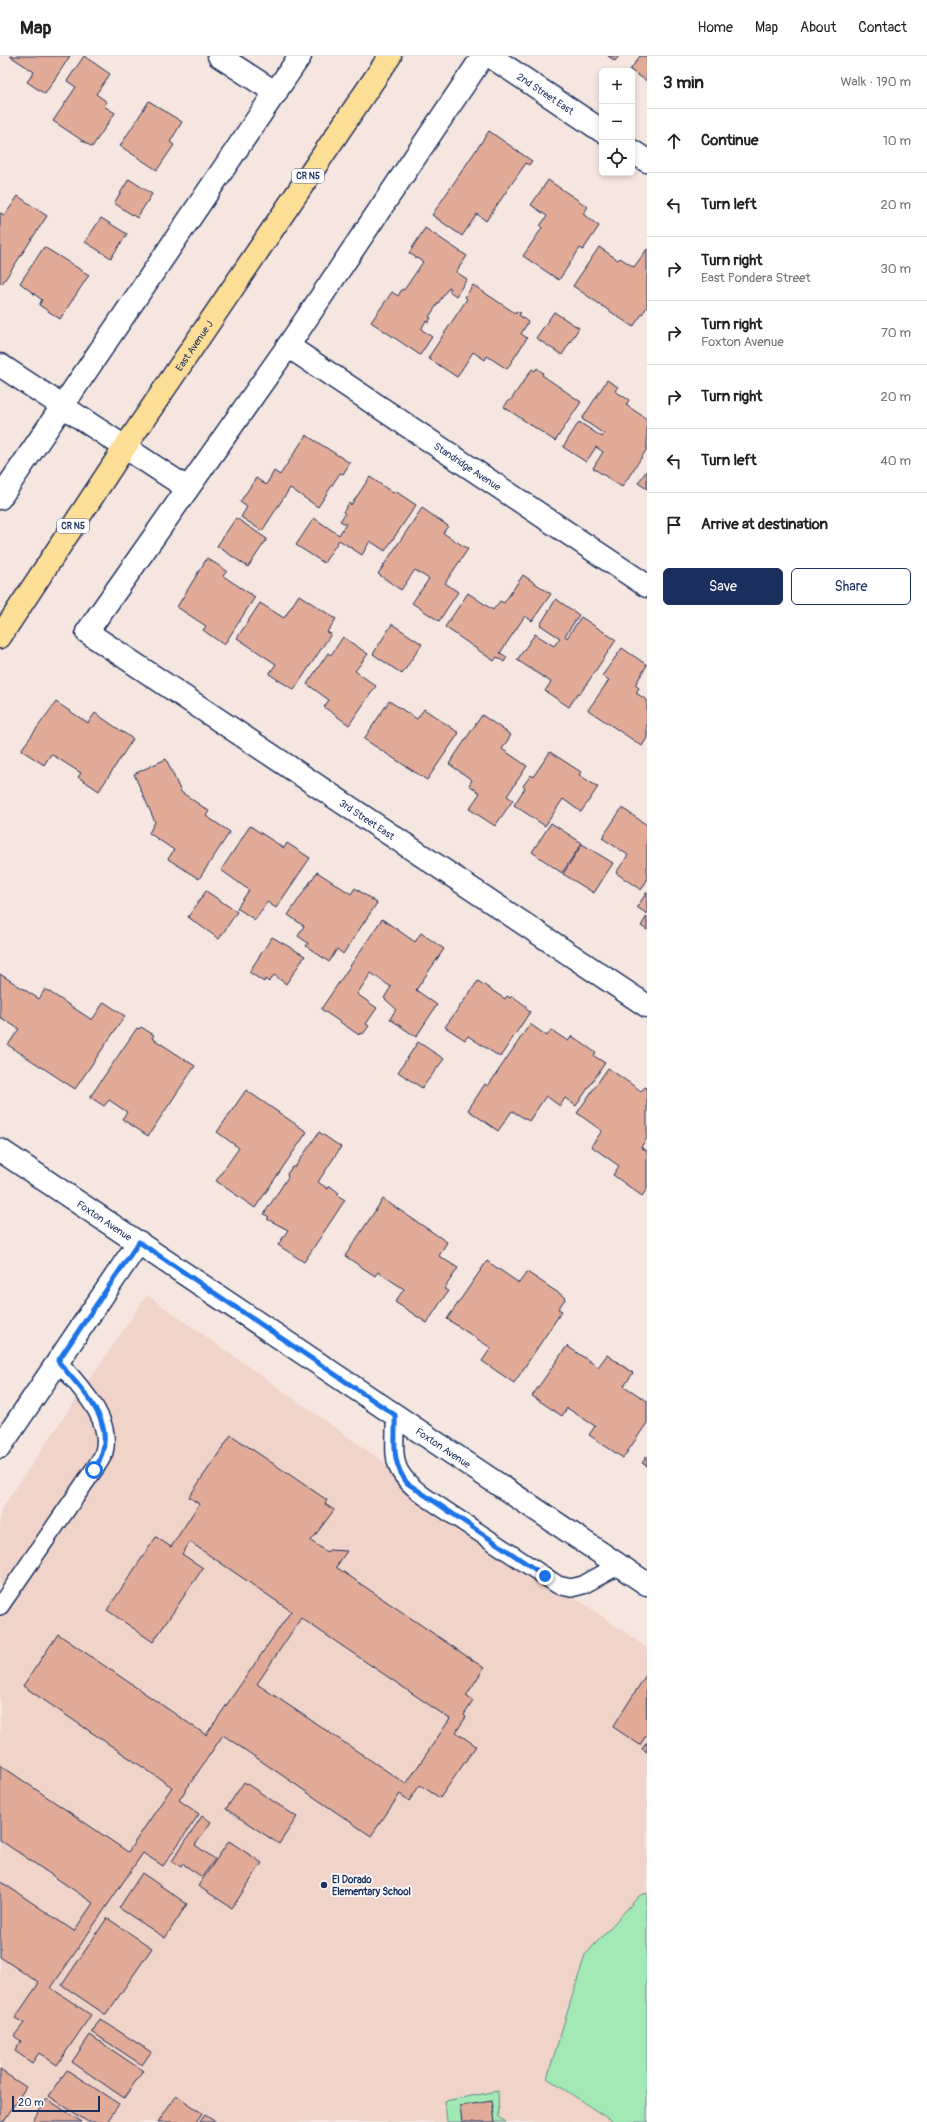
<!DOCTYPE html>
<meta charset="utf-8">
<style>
:root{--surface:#fff;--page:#f6f6f6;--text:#222;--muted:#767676;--line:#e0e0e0;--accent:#1b2f5e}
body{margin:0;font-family:Pangolin,sans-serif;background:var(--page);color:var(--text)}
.controls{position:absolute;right:12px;top:12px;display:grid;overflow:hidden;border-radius:6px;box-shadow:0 2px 6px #0003}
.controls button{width:36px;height:36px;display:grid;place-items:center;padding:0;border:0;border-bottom:1px solid var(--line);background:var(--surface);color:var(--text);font:20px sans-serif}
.scale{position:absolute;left:12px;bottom:10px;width:88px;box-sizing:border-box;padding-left:4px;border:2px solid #1b2f5e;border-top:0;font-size:11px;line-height:14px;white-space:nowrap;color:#1b2f5e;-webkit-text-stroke:3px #fff;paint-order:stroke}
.stop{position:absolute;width:12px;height:12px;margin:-9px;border:3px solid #1a73e8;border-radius:50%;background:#fff}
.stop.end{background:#1a73e8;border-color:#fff;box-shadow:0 1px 4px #0008}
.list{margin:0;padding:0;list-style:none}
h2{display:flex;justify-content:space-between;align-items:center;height:52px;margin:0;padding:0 16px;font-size:17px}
h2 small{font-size:13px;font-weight:400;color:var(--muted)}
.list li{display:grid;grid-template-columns:26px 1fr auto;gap:12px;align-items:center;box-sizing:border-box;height:64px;padding:0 16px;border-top:1px solid var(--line)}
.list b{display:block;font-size:15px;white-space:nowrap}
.list p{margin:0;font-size:13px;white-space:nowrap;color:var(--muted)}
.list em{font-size:13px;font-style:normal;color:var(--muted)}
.actions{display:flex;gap:8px;padding:12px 16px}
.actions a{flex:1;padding:9px 0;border:1px solid var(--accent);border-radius:6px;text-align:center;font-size:14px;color:var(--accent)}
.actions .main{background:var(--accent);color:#fff}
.icon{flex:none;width:22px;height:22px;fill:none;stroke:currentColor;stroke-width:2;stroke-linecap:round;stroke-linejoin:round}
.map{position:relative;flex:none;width:647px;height:2066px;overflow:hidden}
header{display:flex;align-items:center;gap:24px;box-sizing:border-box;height:56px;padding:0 20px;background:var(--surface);border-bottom:1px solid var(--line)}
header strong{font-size:19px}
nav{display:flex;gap:22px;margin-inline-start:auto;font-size:14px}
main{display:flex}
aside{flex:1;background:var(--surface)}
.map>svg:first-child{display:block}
.built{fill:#f0d4ca}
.green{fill:#a2e9b6;stroke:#5e8c8a}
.building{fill:#e2ab98;stroke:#1b2f5e;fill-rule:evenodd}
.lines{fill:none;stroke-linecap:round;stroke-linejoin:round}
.service-casing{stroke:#1b2f5e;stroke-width:20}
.minor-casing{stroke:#1b2f5e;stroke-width:25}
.primary-casing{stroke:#1b2f5e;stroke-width:25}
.service{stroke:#fff;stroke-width:17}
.minor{stroke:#fff;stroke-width:22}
.primary{stroke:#fdde96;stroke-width:22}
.route{stroke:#1a73e8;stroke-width:5}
.poi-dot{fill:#1b2f5e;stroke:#fff;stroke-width:1.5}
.labels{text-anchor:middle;stroke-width:3.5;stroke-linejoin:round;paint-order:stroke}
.shield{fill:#fff;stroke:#5f6d8e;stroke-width:1}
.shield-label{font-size:9px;font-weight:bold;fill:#1b2f5e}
.street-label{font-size:10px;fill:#1b2f5e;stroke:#fff}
.poi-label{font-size:10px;font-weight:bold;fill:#1b2f5e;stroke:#fff;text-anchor:start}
</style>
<header>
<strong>Map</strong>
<nav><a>Home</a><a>Map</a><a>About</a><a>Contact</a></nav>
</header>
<main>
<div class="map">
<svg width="647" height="2066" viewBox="0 0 647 2066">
<rect width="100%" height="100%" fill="#f6e6e0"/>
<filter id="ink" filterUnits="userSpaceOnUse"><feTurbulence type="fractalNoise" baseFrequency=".025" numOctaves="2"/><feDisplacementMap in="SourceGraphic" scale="8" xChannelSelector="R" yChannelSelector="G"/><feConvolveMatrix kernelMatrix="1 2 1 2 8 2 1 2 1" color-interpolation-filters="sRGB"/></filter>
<g filter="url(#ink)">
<path class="built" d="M147 1239 647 1592V2066H0V1455Z"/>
<g class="green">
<path d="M647 1837V2066H613L547 2022 585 1899 640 1839Z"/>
<path d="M498 2035 499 2061 506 2066H447L445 2045Z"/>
</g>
<g class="building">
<path d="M10 0H70L45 38 27 26 34 16Z"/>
<path d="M84 0 110 18 96 38 107 46 104 50 115 57 92 91 53 65 76 31 67 25Z"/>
<path d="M608 0H619L615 5Z"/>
<path d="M640 0H647V25L630 14Z"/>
<path d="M149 45 182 66 170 86 174 89 157 114 120 90Z"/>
<path d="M489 75 532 105 529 109 526 107 486 165 477 158 462 180 432 159Z"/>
<path d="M129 123 152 138 137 162 114 147Z"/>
<path d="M548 124 588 151 583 158 599 170 583 194 580 192 559 224 523 200 542 172 540 170 547 160 531 149Z"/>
<path d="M18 140 47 160 2 228 0 226V157L5 159Z"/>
<path d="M101 162 127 178 111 202 85 186Z"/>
<path d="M425 172 467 200 456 216 467 223 456 240 449 235 451 232 449 231 429 261 431 262 428 267 426 265 421 273 432 281 420 299 371 266 392 236 398 240 402 233 404 234 423 206 409 197Z"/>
<path d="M44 191 89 219 60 263 39 249 42 244 20 227Z"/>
<path d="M599 191 618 204 620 202 634 211 647 193V251L633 271 573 230Z"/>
<path d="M473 229 515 257 516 255 521 257 519 259 528 266 521 278 527 282 507 313 487 300 485 304 473 296 457 321 428 302 467 243 465 241Z"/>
<path d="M554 256 579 272 562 299 536 282Z"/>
<path d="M537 312 543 317 542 319 581 346 555 385 504 351 509 344 510 345 532 313 535 315Z"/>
<path d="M607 324 618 331 615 335 629 344 626 349 647 363V393L622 431 593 412 603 396 596 391 586 406 563 391 579 366 602 381 604 378 582 363Z"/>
<path d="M306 379 350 407 343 418 340 417 318 451 290 432 262 475 241 461 247 451 240 446 256 422 266 429 274 415 280 419Z"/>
<path d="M647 414V433L638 427Z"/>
<path d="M370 421 393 437 395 435 416 449 385 495 370 485 362 499 339 484 324 507 296 489 314 462 339 479 346 468 340 465 345 458 343 456 349 447 351 449Z"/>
<path d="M422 452 448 470 443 477 468 493 445 527 458 536 439 565 412 547 429 523 415 514 401 534 378 518Z"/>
<path d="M236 462 267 483 248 511 217 490Z"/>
<path d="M207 502 227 515 223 520 255 541 224 589 203 574 206 570 177 551Z"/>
<path d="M523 519 551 538 532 565 525 560 500 597 507 601 504 606 497 601 494 605 445 571 468 537 493 554 500 545 504 547Z"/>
<path d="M299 539 336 563 327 576 331 578 294 634 269 618 276 608 237 582 260 547 284 562Z"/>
<path d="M556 543 579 559 565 580 567 582 581 561 616 584 580 638 578 637 569 651 545 635 551 626 517 604 535 578 554 590 560 582 540 569Z"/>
<path d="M392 568 422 588 402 618 373 598Z"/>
<path d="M343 581 368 598 355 615 376 630 349 669 324 651 329 644 307 628 328 597 331 599Z"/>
<path d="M622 592 647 609 635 629 639 632 636 637 647 644V682L642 690 588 654 609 624 602 620Z"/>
<path d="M389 645 417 663 424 653 459 677 427 724 364 683Z"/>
<path d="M56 646 88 667 95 657 133 683 99 735 78 721 81 717 51 698 44 709 21 694Z"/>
<path d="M482 659 511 679 502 693 527 710 507 740 513 744 495 770 469 753 480 737 469 729 472 724 449 708Z"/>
<path d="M550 696 581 716 579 719 598 731 581 756 563 743 545 770 514 749 525 732 523 730 531 719 533 721Z"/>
<path d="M166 703 181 736 209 755 206 760 230 776 199 823 168 803 174 794 149 777 155 766 134 718Z"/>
<path d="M622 752 647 769V824L641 834 616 817 628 799 602 782Z"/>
<path d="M551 767 582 787 562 817 532 796Z"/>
<path d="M250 770 284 792 287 787 310 802 276 852 267 846 255 864 237 852 249 834 221 814Z"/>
<path d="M582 788 613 807 594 837 563 818Z"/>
<path d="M317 816 351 838 355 832 377 847 343 898 337 893 329 906 306 890 308 887 298 880 304 870 288 859Z"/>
<path d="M206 835 237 856 219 883 188 861Z"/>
<path d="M647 836V858L637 851Z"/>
<path d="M647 860V874L641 870Z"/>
<path d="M382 863 415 886 421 877 444 893 416 934 437 949 416 981 390 963 396 953 384 942 391 931 371 917 357 938 377 952 366 968 369 970 363 978 360 977 359 979 321 953Z"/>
<path d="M272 881 305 900 286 928 274 919 269 926 265 923 264 926 249 916Z"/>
<path d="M0 918 39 943 45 933 92 964 104 946 125 960 75 1033 8 989 19 973 0 961Z"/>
<path d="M478 925 505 943 507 940 510 942 512 940 526 950 525 952 530 956 500 1001 468 980 465 984 445 971Z"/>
<path d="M530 968 547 980 551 974 568 985 572 980 596 997 594 1000 605 1007 576 1050 565 1042 560 1050 546 1040 529 1065 512 1055 498 1075 468 1054 485 1028 488 1030Z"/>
<path d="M141 971 154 979 152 982 195 1010 148 1080 122 1063 127 1056 109 1044 104 1050 90 1041 137 972 139 973Z"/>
<path d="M418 986 444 1003 422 1032 398 1016Z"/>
<path d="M608 1012 641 1035 645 1031 647 1032V1082L641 1091 647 1095V1133L642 1140 613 1119 619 1110 591 1090 602 1075 577 1057Z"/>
<path d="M246 1034 307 1076 255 1152 216 1125 239 1092 217 1076Z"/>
<path d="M319 1076 341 1091 318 1126 328 1133 330 1130 339 1137 337 1139 345 1144 304 1206 278 1189 288 1174 267 1163 269 1161 264 1158 288 1121 287 1118 292 1111H295Z"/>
<path d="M383 1143 447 1186 439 1200 458 1212 444 1233 448 1235 427 1267 395 1246 404 1233 378 1216 375 1220 345 1200Z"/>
<path d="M487 1205 519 1227 527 1216 566 1242 558 1253 562 1255 514 1327 482 1305 491 1292 447 1263Z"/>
<path d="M567 1290 598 1311 607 1299 633 1317 624 1330 647 1345V1367L623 1402 589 1379 595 1370 567 1352 562 1360 532 1340Z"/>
<path d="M231 1379 327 1444 325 1448 334 1454 311 1485 327 1496 329 1494 347 1495 336 1511 484 1612 466 1640 473 1645 464 1659 466 1661 456 1676 476 1690 440 1742 420 1729 409 1745 400 1738 371 1780 223 1679 179 1744 199 1758 163 1810 143 1797 51 1932 91 1959 57 2009 39 1997 32 2007 15 1995 21 1985 14 1980 24 1967 15 1962 39 1927 0 1901V1825L74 1875 93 1847 0 1784V1709L128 1796 172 1731 23 1630 58 1578 206 1679 291 1555 190 1486 182 1498 203 1512 153 1586 107 1554 156 1481 171 1491 199 1448 189 1441ZM301 1562 450 1663 406 1728 257 1628Z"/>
<path d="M647 1400V1410L642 1407Z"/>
<path d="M646 1619 647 1678 640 1689 613 1671Z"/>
<path d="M647 1686V1696L642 1693Z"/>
<path d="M244 1726 297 1761 279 1788 226 1753Z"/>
<path d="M202 1760 211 1766 195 1789 215 1803 202 1821 183 1808 181 1811 172 1805Z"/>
<path d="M229 1785 262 1807 232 1852 198 1830Z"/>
<path d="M142 1817 187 1848 165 1882 119 1852Z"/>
<path d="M107 1862 152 1892 106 1959 62 1929Z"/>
<path d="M100 1963 151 1996 142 2009 92 1976Z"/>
<path d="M90 1979 143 2015 124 2042 72 2006Z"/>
<path d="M0 2014 26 2031 3 2066H0Z"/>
<path d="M67 2014 119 2048 107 2066H88L49 2040Z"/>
<path d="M176 2039 202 2057 196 2066H158Z"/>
<path d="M47 2043 82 2066H32Z"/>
<path d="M492 2045 495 2066H462L460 2050Z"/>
<path d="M205 2059 216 2066H200Z"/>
</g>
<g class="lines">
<g class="service-casing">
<g id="service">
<path d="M395 1359C396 1402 387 1412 424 1440L558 1529 571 1532 583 1529 619 1509"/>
<path d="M0 1550 93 1415C97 1409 102 1403 104 1396 113 1361 78 1330 58 1305"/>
</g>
</g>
<g class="minor-casing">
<g id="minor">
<path d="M219 0 276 37"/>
<path id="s1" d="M483 0 288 290 87 576 647 950"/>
<path id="s2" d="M490 0 602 75"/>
<path d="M632 95 647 105"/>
<path id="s3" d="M288 290 647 530"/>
<path d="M0 309 187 432"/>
<path d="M0 442 300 0"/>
<path id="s4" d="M0 1094 647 1528"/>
<path d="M0 1391 139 1186"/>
</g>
</g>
<g class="primary-casing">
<g id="primary">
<path id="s5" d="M0 581 125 391 390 0"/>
</g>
</g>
<use href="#service" class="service"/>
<use href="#minor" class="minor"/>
<use href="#primary" class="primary"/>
</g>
</g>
<g class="lines" filter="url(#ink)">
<path class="route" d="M94 1414C123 1370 85 1339 58 1305L139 1186 395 1359C396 1386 390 1404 407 1427L545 1520"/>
</g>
<circle class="poi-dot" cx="324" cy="1829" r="4"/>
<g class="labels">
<g class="shield">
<rect x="292" y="113" width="32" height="14" rx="3"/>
<rect x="57" y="463" width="32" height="14" rx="3"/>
</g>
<g class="shield-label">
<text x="308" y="123">CR N5</text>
<text x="73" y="473">CR N5</text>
</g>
<g class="street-label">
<text dy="4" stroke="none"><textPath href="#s2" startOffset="67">2nd Street East</textPath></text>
<text dy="4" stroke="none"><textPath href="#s5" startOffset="350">East Avenue J</textPath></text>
<text dy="4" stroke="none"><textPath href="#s3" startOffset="216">Standridge Avenue</textPath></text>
<text dy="4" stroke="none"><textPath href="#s1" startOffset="1036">3rd Street East</textPath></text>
<text dy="4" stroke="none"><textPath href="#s4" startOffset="126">Foxton Avenue</textPath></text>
<text dy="4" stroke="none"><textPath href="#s4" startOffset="534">Foxton Avenue</textPath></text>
</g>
<g class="poi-label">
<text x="332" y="1827">El Dorado<tspan x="332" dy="12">Elementary School</tspan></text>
</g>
</g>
</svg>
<div class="controls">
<button>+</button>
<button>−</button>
<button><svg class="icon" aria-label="locate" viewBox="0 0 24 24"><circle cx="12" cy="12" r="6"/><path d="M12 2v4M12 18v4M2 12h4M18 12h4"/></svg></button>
</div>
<div class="scale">20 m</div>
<div class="stop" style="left:94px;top:1414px"></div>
<div class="stop end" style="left:545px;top:1520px"></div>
</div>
<aside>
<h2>3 min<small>Walk · 190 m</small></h2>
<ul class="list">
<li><svg class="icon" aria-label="ahead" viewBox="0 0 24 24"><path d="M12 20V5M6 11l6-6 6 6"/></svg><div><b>Continue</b></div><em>10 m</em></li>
<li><svg class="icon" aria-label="left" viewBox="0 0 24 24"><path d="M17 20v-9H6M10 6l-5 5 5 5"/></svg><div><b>Turn left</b></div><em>20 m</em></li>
<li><svg class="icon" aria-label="right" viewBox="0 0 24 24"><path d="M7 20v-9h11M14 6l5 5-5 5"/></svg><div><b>Turn right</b><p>East Pondera Street</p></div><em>30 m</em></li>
<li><svg class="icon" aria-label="right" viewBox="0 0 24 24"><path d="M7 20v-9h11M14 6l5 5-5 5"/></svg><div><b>Turn right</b><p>Foxton Avenue</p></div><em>70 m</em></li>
<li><svg class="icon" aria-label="right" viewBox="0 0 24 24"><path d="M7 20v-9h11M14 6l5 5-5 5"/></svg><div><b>Turn right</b></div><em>20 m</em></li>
<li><svg class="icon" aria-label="left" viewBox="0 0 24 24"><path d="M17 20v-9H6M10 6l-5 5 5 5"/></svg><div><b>Turn left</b></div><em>40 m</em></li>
<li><svg class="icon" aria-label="arrive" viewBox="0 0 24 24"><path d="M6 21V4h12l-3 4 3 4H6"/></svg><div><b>Arrive at destination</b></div></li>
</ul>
<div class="actions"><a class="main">Save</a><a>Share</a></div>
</aside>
</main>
